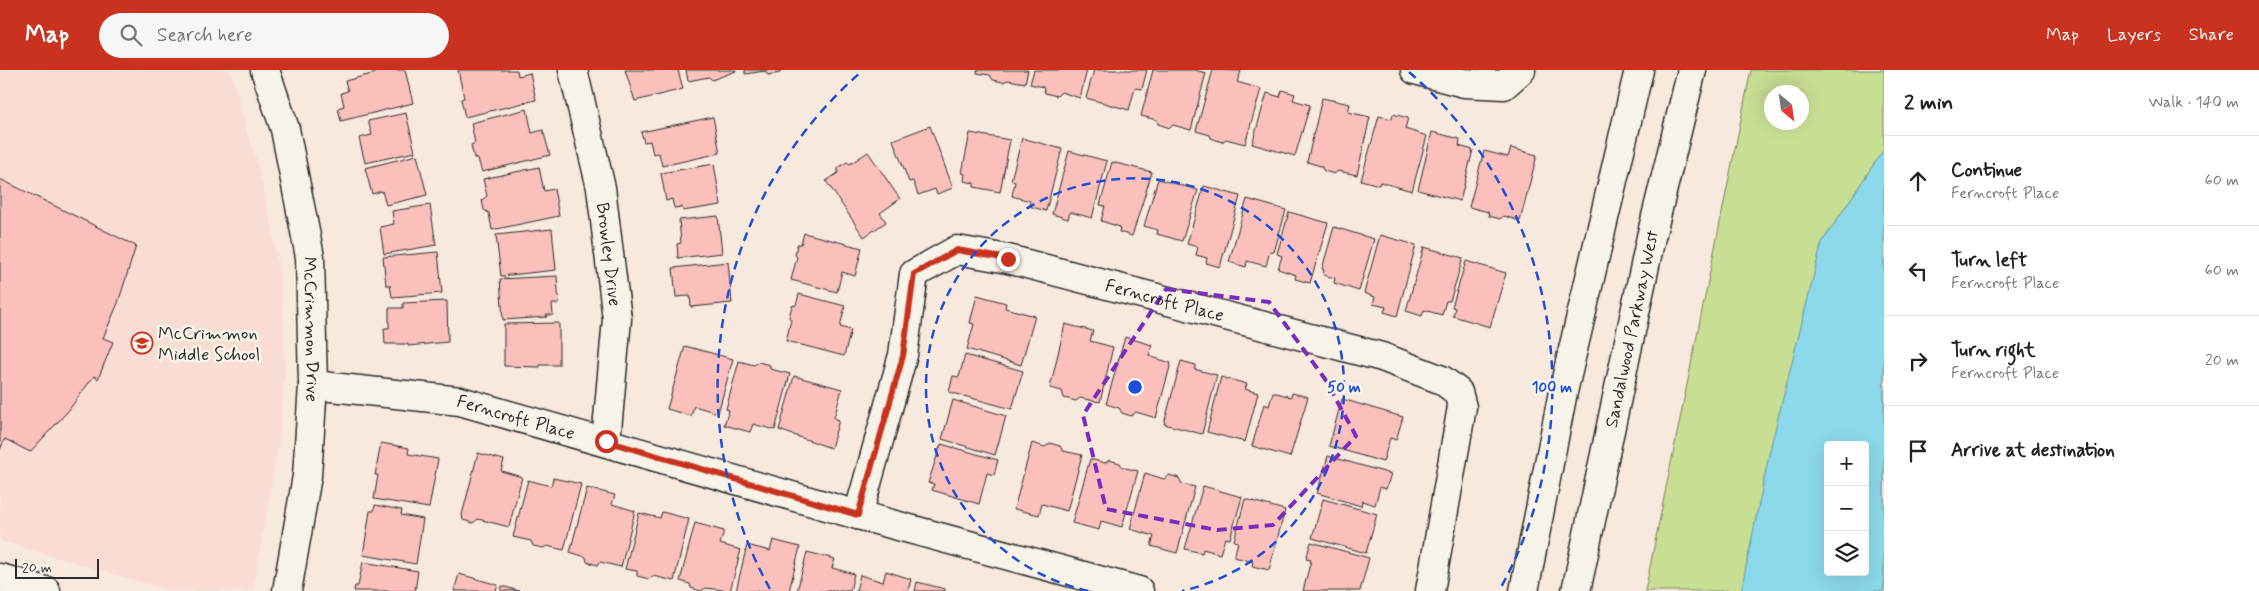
<!DOCTYPE html>
<meta charset="utf-8">
<style>
:root{--surface:#fff;--page:#f6f6f6;--text:#222;--muted:#767676;--line:#e0e0e0;--accent:#c8321e}
body{margin:0;font-family:Mynerve,sans-serif;background:var(--page);color:var(--text)}
.controls{position:absolute;right:15px;bottom:15px;display:grid;overflow:hidden;border-radius:5px;box-shadow:0 5px 20px #0002}
.controls button{width:45px;height:45px;display:grid;place-items:center;padding:0;border:0;border-bottom:1px solid var(--line);background:var(--surface);color:var(--text);font:25px sans-serif}
.compass{position:absolute;left:1764px;top:15px;width:45px;height:45px;border-radius:50%;background:var(--surface);box-shadow:0 5px 20px #0002;rotate:151deg}
.scale{position:absolute;left:15px;bottom:12px;width:84px;box-sizing:border-box;padding-left:5px;border:2px solid #2b2b2b;border-top:0;font-size:14px;line-height:18px;white-space:nowrap;color:#2b2b2b;-webkit-text-stroke:4px #f7f3e8;paint-order:stroke}
.stop{position:absolute;width:15px;height:15px;margin:-11px;border:4px solid #c8321e;border-radius:50%;background:#fff}
.stop.end{background:#c8321e;border-color:#fff;box-shadow:0 1px 5px #0008}
.list{margin:0;padding:0;list-style:none}
h2{display:flex;justify-content:space-between;align-items:center;height:65px;margin:0;padding:0 20px;font-size:21px}
h2 small{font-size:16px;font-weight:400;color:var(--muted)}
.list li{display:grid;grid-template-columns:32px 1fr auto;gap:15px;align-items:center;box-sizing:border-box;height:90px;padding:0 20px;border-top:1px solid var(--line)}
.list b{display:block;font-size:19px;white-space:nowrap}
.list p{margin:0;font-size:16px;white-space:nowrap;color:var(--muted)}
.list em{font-size:16px;font-style:normal;color:var(--muted)}
.icon{flex:none;width:28px;height:28px;fill:none;stroke:currentColor;stroke-width:2;stroke-linecap:round;stroke-linejoin:round}
.map{position:relative;flex:none;width:1884px;height:521px;overflow:hidden}
header{display:flex;align-items:center;gap:30px;box-sizing:border-box;height:70px;padding:0 25px;background:var(--accent);color:#fff}
header strong{font-size:24px}
nav{display:flex;gap:28px;margin-inline-start:auto;font-size:18px}
.search{width:350px;height:45px;background:var(--page);display:flex;align-items:center;gap:12px;box-sizing:border-box;padding:0 18px;border-radius:28px;color:var(--muted);font-size:19px}
main{display:flex}
aside{flex:1;background:var(--surface)}
.map>svg:first-child{display:block}
.built{fill:#f9ddd4}
.green{fill:#c7de93;stroke:#79845f;fill-rule:evenodd}
.water{fill:#8bd9ea;stroke:#65939e;fill-rule:evenodd}
.building{fill:#fcc0bc;stroke:#2b2b2b}
.lines{fill:none;stroke-linecap:round;stroke-linejoin:round}
.minor-casing{stroke:#2b2b2b;stroke-width:31}
.major-casing{stroke:#2b2b2b;stroke-width:31}
.minor{stroke:#f7f3e8;stroke-width:28}
.major{stroke:#f7f3e8;stroke-width:28}
.route{stroke:#c8321e;stroke-width:6}
.marked{fill:none;stroke:#7b2cbf;stroke-width:4;stroke-dasharray:10 6;stroke-linejoin:round}
.ring{fill:none;stroke:#1d4ed8;stroke-width:2.5;stroke-dasharray:9 6}
.labels{text-anchor:middle;stroke-width:5;stroke-linejoin:round;paint-order:stroke}
.street-label{font-size:18px;fill:#2b2b2b;stroke:#f7f3e8}
.poi-label{font-size:18px;fill:#2b2b2b;stroke:#f7f3e8;text-anchor:start}
.centre{fill:#1d4ed8;stroke:#f7f3e8;stroke-width:2.5}
.ring-label{font-size:15px;text-anchor:middle;font-weight:bold;fill:#1d4ed8;stroke:#f7f3e8;stroke-width:5;stroke-linejoin:round;paint-order:stroke}
</style>
<header>
<strong>Map</strong>
<div class="search"><svg class="icon" aria-label="search" viewBox="0 0 24 24"><circle cx="10" cy="10" r="6"/><path d="M15 15l6 6"/></svg>Search here</div>
<nav><a>Map</a><a>Layers</a><a>Share</a></nav>
</header>
<main>
<div class="map">
<svg width="1884" height="521" viewBox="0 0 1884 521">
<rect width="100%" height="100%" fill="#f8e9df"/>
<filter id="ink" filterUnits="userSpaceOnUse"><feTurbulence type="fractalNoise" baseFrequency=".02" numOctaves="2"/><feDisplacementMap in="SourceGraphic" scale="10" xChannelSelector="R" yChannelSelector="G"/><feConvolveMatrix kernelMatrix="1 2 1 2 8 2 1 2 1" color-interpolation-filters="sRGB"/></filter>
<g filter="url(#ink)">
<path class="built" d="M0 0H231L246 60 256 88 272 157 281 212 284 252 285 294 280 364 253 521H171L0 471Z"/>
<path class="green" d="M1751 0H1884V521H1645ZM1772 22H1802V52H1772ZM1828 375H1865V502H1828Z"/>
<path class="water" d="M1884 79V521H1741L1770 380 1822 172ZM1828 375H1865V502H1828Z"/>
<g class="building">
<path d="M387 0H405L413 33 341 51 338 38 344 36 341 23 348 21 345 11Z"/>
<path d="M458 0H517L518 6 530 3 536 30 465 47 461 29 464 28Z"/>
<path d="M625 0H678L683 19 635 31Z"/>
<path d="M686 0H736V1L712 10 709 7 688 11Z"/>
<path d="M745 0H781L780 3 768 5 765 1 745 4Z"/>
<path d="M977 0H1028L1025 13 1008 10 1003 12 993 10 990 5 977 3Z"/>
<path d="M1034 0H1087L1080 28 1061 22 1057 26 1045 23 1043 17 1030 14Z"/>
<path d="M1094 0H1147L1142 19 1135 18 1129 40 1086 28Z"/>
<path d="M1153 0H1195L1206 3 1191 60 1173 55 1170 58 1158 54 1157 50 1141 46Z"/>
<path d="M1213 0 1241 1 1237 12 1261 19 1245 74 1226 69 1222 72 1211 68 1210 65 1196 61Z"/>
<path d="M1282 20 1295 24 1293 30 1310 35 1295 86 1252 74 1267 23 1280 27Z"/>
<path d="M1322 28 1350 34 1348 42 1370 47 1357 105 1338 101 1334 104 1324 101 1321 96 1307 92Z"/>
<path d="M527 39 532 63 543 60 550 85 482 102 478 89 474 88 471 75 475 73 471 53Z"/>
<path d="M406 43 415 82 365 93 359 68 372 65 368 51Z"/>
<path d="M1393 44 1408 48 1405 59 1427 66 1412 121 1380 112 1379 115 1361 110 1379 46 1392 49Z"/>
<path d="M713 47 720 83 662 96 659 83 653 84 650 71 644 72 641 62Z"/>
<path d="M930 56 953 118 937 124 935 119 918 125 913 111 909 112 893 70Z"/>
<path d="M1432 62 1460 69 1459 76 1473 80 1460 131 1418 120Z"/>
<path d="M970 63 1010 70 1000 122 974 117V113L964 111 965 104 962 103Z"/>
<path d="M1022 68 1062 79 1046 141 1029 136 1030 131 1012 126 1015 112 1011 110Z"/>
<path d="M1511 78 1537 85 1520 151 1504 146 1500 149 1489 146 1488 142 1469 137 1484 81 1508 87Z"/>
<path d="M1069 81 1107 91 1092 148 1070 142 1068 149 1052 144Z"/>
<path d="M868 82 900 129 880 143 886 152 864 167 826 111 838 103V98L847 92 850 94Z"/>
<path d="M417 85 427 125 386 135 382 121 372 124 365 98Z"/>
<path d="M1112 92 1152 102 1132 166 1119 162 1120 157 1101 151 1105 136 1100 135Z"/>
<path d="M714 94 721 135 683 141 682 137 674 138 672 129 666 131 661 103Z"/>
<path d="M539 97 544 121 554 119 559 146 492 160 489 143 484 140 482 130 487 126 483 109Z"/>
<path d="M0 109 136 176 118 233 103 268 113 272 98 309 94 306 68 341 30 382 5 369 0 380Z"/>
<path d="M1158 109 1198 120 1182 171 1157 164 1158 160 1144 156Z"/>
<path d="M1204 116 1240 126 1220 197 1206 193 1207 188 1196 185 1198 177 1187 174Z"/>
<path d="M1247 129 1286 140 1274 182 1270 181 1266 196 1247 191 1246 197 1229 192Z"/>
<path d="M430 135 436 175 384 184 380 157 394 154 392 141Z"/>
<path d="M1289 142 1328 153 1310 213 1295 209 1296 205 1278 199 1282 186 1277 184Z"/>
<path d="M718 146 722 183 678 188 677 174 681 173 679 150Z"/>
<path d="M1334 157 1374 169 1359 221 1334 213 1335 208 1323 205 1324 200 1322 199Z"/>
<path d="M552 159 556 200 501 206 496 165Z"/>
<path d="M804 163 862 178 855 206 842 202 837 222 791 210 797 187 795 185 797 174H801Z"/>
<path d="M1380 165 1416 175 1397 246 1384 242 1386 237 1373 234 1375 227 1364 223Z"/>
<path d="M1424 177 1463 188 1450 231H1446L1442 245 1424 240 1422 246 1406 241Z"/>
<path d="M438 182 442 223 392 227 390 215H386L383 187Z"/>
<path d="M1466 191 1506 203 1490 257 1453 246 1455 238 1452 237Z"/>
<path d="M728 192 732 233 691 237 690 226 676 227 673 198Z"/>
<path d="M557 206 559 234H552L553 245H546L547 247 503 250 500 209Z"/>
<path d="M799 224 845 236 840 257 851 260 844 286 786 271 791 250 789 247 792 236 796 235Z"/>
<path d="M977 225 1006 233 1005 238 1035 246 1021 295 967 279 974 254 970 253Z"/>
<path d="M447 231 448 272 408 276V274H385L384 258H389V238H403V233Z"/>
<path d="M559 253V295H540V297L504 296V254Z"/>
<path d="M1065 254 1093 261 1090 271 1113 277 1100 332 1080 328 1076 331 1064 328 1062 321 1050 318Z"/>
<path d="M1125 267 1152 275 1149 286 1171 293 1156 348 1136 342 1131 346 1122 343 1119 338 1106 334Z"/>
<path d="M685 276 733 289 718 343 694 336 691 346 667 339Z"/>
<path d="M965 285 1023 301 1012 339 949 322 953 306 959 307Z"/>
<path d="M739 291 754 295 758 292 770 295V299L790 304 775 360 753 354 750 362 724 355 729 340 726 339Z"/>
<path d="M1181 291 1196 295 1194 299 1217 305 1202 364 1164 354Z"/>
<path d="M794 306 842 319 834 348 839 350 831 378 779 360Z"/>
<path d="M1221 307 1247 314 1245 319 1258 323 1245 372 1207 362Z"/>
<path d="M1273 322 1291 327 1292 323 1308 327 1290 387 1252 376 1264 334 1269 336Z"/>
<path d="M1342 329 1403 347 1396 370 1390 368 1383 392 1329 376Z"/>
<path d="M953 330 1006 346 995 385 942 369Z"/>
<path d="M381 373 409 378 408 384 438 389 429 438 374 429 378 405H375Z"/>
<path d="M1032 373 1045 377 1050 373 1060 376 1063 381 1082 385 1067 441 1042 434 1039 445 1014 439Z"/>
<path d="M941 374 998 390 994 405 987 403 979 434 932 420 934 414 928 413Z"/>
<path d="M478 383 504 390 501 401 522 407 509 457 478 449 473 453 463 450 462 445Z"/>
<path d="M1328 386 1391 404 1386 419 1380 417 1375 435 1362 431 1361 436 1317 423Z"/>
<path d="M1090 389 1105 393 1109 390 1120 393 1122 397 1138 401 1122 457 1101 451 1099 460 1072 453Z"/>
<path d="M1145 403 1164 409 1169 405 1179 408 1182 414 1195 417 1177 483 1151 476 1154 466 1130 459Z"/>
<path d="M553 408 581 414 564 480 547 476 543 478 533 476 531 471 513 467 528 410 551 416Z"/>
<path d="M1203 416 1242 427 1230 469 1225 468 1220 484 1203 479 1202 483 1185 479Z"/>
<path d="M587 418 615 425 612 434 635 441 621 497 600 492 598 495 587 492 586 487 570 482Z"/>
<path d="M1245 429 1285 440 1269 500 1252 496 1253 492 1234 487 1238 472 1234 471Z"/>
<path d="M1323 429 1377 444 1366 483 1312 468Z"/>
<path d="M375 435 402 440 401 445 423 449 416 494 363 485 370 441H374Z"/>
<path d="M662 442 689 449 674 511 653 506 649 509 637 506V501L625 499 639 443 660 448Z"/>
<path d="M695 453 724 461 720 474 741 480 730 521 706 518 701 521 691 518 690 514 680 511Z"/>
<path d="M773 470 800 477 789 521H736L747 475 770 481Z"/>
<path d="M1311 472 1369 488 1360 521H1303L1311 490 1306 489Z"/>
<path d="M807 482 835 489 832 498 854 504 850 521H797Z"/>
<path d="M363 492 418 501 415 521H354L355 516H358Z"/>
<path d="M886 501 911 509 908 521H856L860 505 883 512Z"/>
<path d="M459 504 498 515 496 521H454Z"/>
<path d="M917 512 945 519V521H915Z"/>
<path d="M502 516 519 521H501Z"/>
</g>
<g class="lines">
<g class="minor-casing">
<g id="minor">
<path id="s1" d="M265 0 285 59 310 187 313 315 307 406 287 521"/>
<path id="s2" d="M573 0 601 118 617 249 606 371"/>
<path d="M1415 0 1464 13 1504 15 1521 0"/>
<path id="s3" d="M313 315 460 331 858 445 1139 521"/>
<path id="s4" d="M858 445 903 285 914 204 957 180 1008 189 1382 287 1442 310 1458 322 1462 337 1430 521"/>
<path d="M0 508 46 521"/>
</g>
</g>
<g class="major-casing">
<g id="major">
<path d="M1524 521 1563 322 1639 0"/>
<path id="s5" d="M1576 521 1651 167 1692 0"/>
</g>
</g>
<use href="#minor" class="minor"/>
<use href="#major" class="major"/>
</g>
</g>
<g class="lines" filter="url(#ink)">
<path class="route" d="M606 371 858 445 903 286 914 204 957 180 1008 189"/>
</g>
<path class="marked" d="M1166 219 1269 232 1325 309 1356 366 1273 455 1217 460 1106 439 1083 345Z"/>
<g class="ring">
<path d="M1088 521A209 209 0 1 1 1182 521"/>
<path d="M770 519A417 417 0 0 1 861 2M1409 2A417 417 0 0 1 1500 519"/>
</g>
<defs>
<g id="school-ring" transform="scale(1.125)"><circle r="9.5" fill="#f7f3e8" stroke="#c8321e" stroke-width="1.5"/><path d="M0-5L7-2L0 1L-7-2ZM-4 1L0 2.5L4 1V4Q0 6-4 4Z" fill="#c8321e"/></g>
</defs>
<g fill-rule="evenodd">
<use href="#school-ring" x="142" y="273"/>
</g>
<g class="labels">
<g class="street-label">
<text dy="6" stroke="none"><textPath href="#s2" startOffset="188">Browley Drive</textPath></text>
<text dy="6" stroke="none"><textPath href="#s4" startOffset="511">Ferncroft Place</textPath></text>
<text dy="6" stroke="none"><textPath href="#s1" startOffset="265">McCrimmon Drive</textPath></text>
<text dy="6" stroke="none"><textPath href="#s5" startOffset="268">Sandalwood Parkway West</textPath></text>
<text dy="6" stroke="none"><textPath href="#s3" startOffset="206">Ferncroft Place</textPath></text>
</g>
<g class="poi-label">
<text x="158" y="269">McCrimmon<tspan x="158" dy="21">Middle School</tspan></text>
</g>
</g>
<circle cx="1135" cy="317" r="8" class="centre"/>
<g class="ring-label">
<text x="1344" y="322">50 m</text>
<text x="1552" y="322">100 m</text>
</g>
</svg>
<div class="controls">
<button>+</button>
<button>−</button>
<button><svg class="icon" aria-label="layers" viewBox="0 0 24 24"><path d="M12 4l9 5-9 5-9-5zM3 14l9 5 9-5"/></svg></button>
</div>
<svg class="compass" viewBox="-18 -18 36 36"><path d="M0-13l5 13h-10z" fill="#e53935"/><path d="M0 13l5-13h-10z" fill="#767676"/></svg>
<div class="scale">20 m</div>
<div class="stop" style="left:606px;top:371px"></div>
<div class="stop end" style="left:1008px;top:189px"></div>
</div>
<aside>
<h2>2 min<small>Walk · 140 m</small></h2>
<ul class="list">
<li><svg class="icon" aria-label="ahead" viewBox="0 0 24 24"><path d="M12 20V5M6 11l6-6 6 6"/></svg><div><b>Continue</b><p>Ferncroft Place</p></div><em>60 m</em></li>
<li><svg class="icon" aria-label="left" viewBox="0 0 24 24"><path d="M17 20v-9H6M10 6l-5 5 5 5"/></svg><div><b>Turn left</b><p>Ferncroft Place</p></div><em>60 m</em></li>
<li><svg class="icon" aria-label="right" viewBox="0 0 24 24"><path d="M7 20v-9h11M14 6l5 5-5 5"/></svg><div><b>Turn right</b><p>Ferncroft Place</p></div><em>20 m</em></li>
<li><svg class="icon" aria-label="arrive" viewBox="0 0 24 24"><path d="M6 21V4h12l-3 4 3 4H6"/></svg><div><b>Arrive at destination</b></div></li>
</ul>
</aside>
</main>
